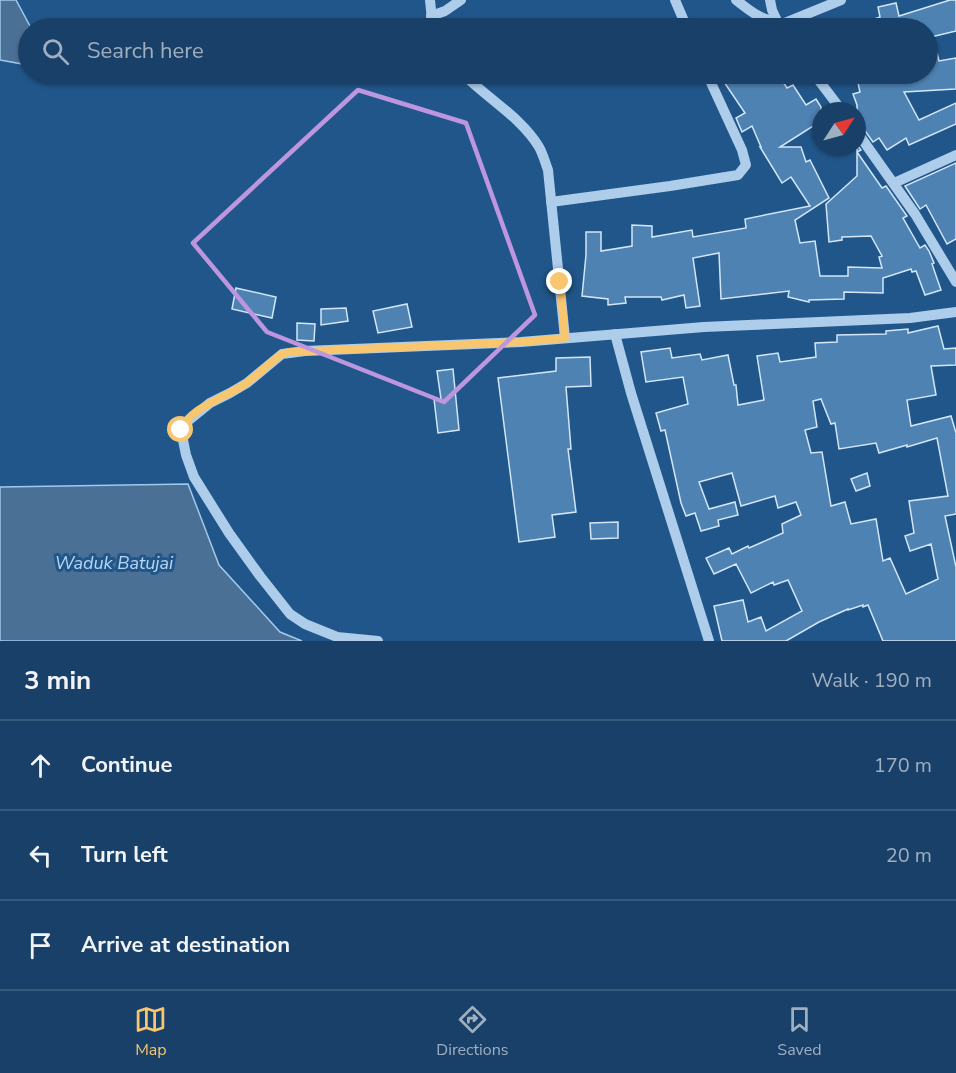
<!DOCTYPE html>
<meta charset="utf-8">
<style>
:root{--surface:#194068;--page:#22476e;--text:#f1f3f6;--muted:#9fafc0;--line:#37597c;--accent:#f7c66f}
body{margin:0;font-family:"Nunito Sans",sans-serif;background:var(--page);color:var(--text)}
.compass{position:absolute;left:812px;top:102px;width:54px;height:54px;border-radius:50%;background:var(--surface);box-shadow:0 2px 4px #0004;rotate:54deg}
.stop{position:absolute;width:18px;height:18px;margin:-14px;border:4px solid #f7c66f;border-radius:50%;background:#fff}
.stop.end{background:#f7c66f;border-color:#fff;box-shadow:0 2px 6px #0008}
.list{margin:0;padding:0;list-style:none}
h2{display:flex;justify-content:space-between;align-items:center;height:78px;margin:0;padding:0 24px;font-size:26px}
h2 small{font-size:20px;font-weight:400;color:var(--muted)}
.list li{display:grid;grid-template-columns:39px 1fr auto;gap:18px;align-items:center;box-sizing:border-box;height:90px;padding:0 24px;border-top:2px solid var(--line)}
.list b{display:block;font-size:22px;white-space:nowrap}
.list em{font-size:20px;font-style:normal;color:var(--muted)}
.icon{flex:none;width:33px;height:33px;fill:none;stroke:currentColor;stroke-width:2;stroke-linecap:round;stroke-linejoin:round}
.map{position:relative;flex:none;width:956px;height:641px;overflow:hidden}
.search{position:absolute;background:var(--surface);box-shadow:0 2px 4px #0004;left:18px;right:18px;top:18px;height:66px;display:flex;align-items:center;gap:15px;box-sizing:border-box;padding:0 21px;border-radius:33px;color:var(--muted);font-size:22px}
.sheet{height:348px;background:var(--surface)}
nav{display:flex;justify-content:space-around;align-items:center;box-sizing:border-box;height:84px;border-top:2px solid var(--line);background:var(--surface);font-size:16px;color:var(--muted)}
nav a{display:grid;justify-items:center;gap:3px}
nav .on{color:var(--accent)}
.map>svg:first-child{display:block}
.water{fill:#4b7095;stroke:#a1c9ec;stroke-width:1.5}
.building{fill:#4e82b3;stroke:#d2e6f8;stroke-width:1.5;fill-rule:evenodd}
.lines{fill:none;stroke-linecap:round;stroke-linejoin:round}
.minor{stroke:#adcdeb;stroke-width:10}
.route{stroke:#f7c66f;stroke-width:8}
.marked{fill:none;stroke:#bd96df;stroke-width:4.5;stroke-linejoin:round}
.labels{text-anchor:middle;stroke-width:6;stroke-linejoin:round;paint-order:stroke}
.water-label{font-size:18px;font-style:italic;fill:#b9d7f2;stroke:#21568a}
</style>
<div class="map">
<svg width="956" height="641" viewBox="0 0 956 641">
<rect width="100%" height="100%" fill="#21568a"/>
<g class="water">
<path d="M0 0H16L31 28H28V65L0 60Z"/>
<path d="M188 484 219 565 280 632 302 641H0V487Z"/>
</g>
<g class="building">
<path d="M950 0H956V31L931 37 933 36 939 61 956 58V89L904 92 919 120 956 103V124L909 145 906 138 887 150 879 138 873 142 863 128 857 125V105L853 94 860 92 856 74H927V28H852V27L880 17 878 7 896 3 899 16Z"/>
<path d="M737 74H744L749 81 760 74H778L787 88 793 85 806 105 816 99 821 107V121L780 147H801L806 162 810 160 829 198 795 220 800 243 815 241 820 276H848V267L882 268 879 257 882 256 871 236 842 237V240L829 242 826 204 857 176V145L861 150 857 152 882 188 886 186 907 216 903 218 920 248 925 245 929 251 934 263 932 264 941 290 925 295 916 271 912 272 911 269 883 278V293L844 292V299L809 300V302L788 297 789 291 721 299 719 253 693 258 700 306 686 308 684 295 662 300 661 297H625L626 303 608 305V299L582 296 586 255V232H601V251L632 246V225L652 226V237L692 230 693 237 746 228 745 219 810 206 791 177 782 183 760 147H761L752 126 742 132 736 118 745 113 724 82Z"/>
<path d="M956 163V239L947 244 926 205 920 209 905 186Z"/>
<path d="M236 288 276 297 272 318 232 309Z"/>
<path d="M407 304 412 327 378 333 373 311Z"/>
<path d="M346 308 348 321 321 325V309Z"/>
<path d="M297 323 315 324 314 341 297 340Z"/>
<path d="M938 326 944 349 956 348V365L931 366 936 395 907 400 911 426 951 416 956 433V514L945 516 956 567V641H883L868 605 863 607V605L848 610V609L819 622 786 641H722L714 606 743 600 748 622 761 617 766 631 802 611 788 580 774 585 773 582 751 593 736 564 714 574 706 558 729 548 732 554 748 546 749 548 783 533 782 524 801 515 796 502 778 508 775 496 741 506 732 473 699 482 709 509 735 502 738 515 718 520 719 526 701 531 695 513 686 516 681 503 665 430 661 431 656 413 688 404 683 377 646 382 641 352 670 348 672 358 700 354 702 360 728 355 734 385H736L738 405 764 400 757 356 778 353 780 362 816 357 815 343 837 342V335L886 334V331L908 329V333ZM821 399 831 424 835 423 839 449 876 443 879 453 907 445V447L937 438 948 496 909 501 914 533 905 536 910 551 931 544 938 579 906 594 890 558 883 561 876 519 851 524 845 502 831 506 822 452 811 453 805 430 817 427 813 401Z"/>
<path d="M590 357 591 386 566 387 571 449H568L576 512 552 515 555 537 519 542 498 378 556 371V358Z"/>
<path d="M453 369 459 430 438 433 434 399H441L437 371Z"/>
<path d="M867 473 870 486 856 491 851 479Z"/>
<path d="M618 522V538L591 539 590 523Z"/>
</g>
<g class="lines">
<g class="minor">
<path d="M430 0 432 20 434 28"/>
<path d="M675 0 687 28"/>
<path d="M736 0C748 9 761 21 777 21"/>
<path d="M770 0 772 10 779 25"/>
<path d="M431 16 445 11 461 0"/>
<path d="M780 25 841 0"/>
<path d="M463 74C487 98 522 118 539 147 543 154 545 162 548 170L565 338"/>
<path d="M814 74 842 111"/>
<path d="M857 132 915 214 956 282"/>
<path d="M894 183 956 155"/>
<path d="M551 202 670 186 738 175 746 165 742 150 707 74"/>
<path d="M615 334 631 393 709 641"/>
<path d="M378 641 337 637 305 624 290 614 260 576 229 533 194 477 186 455 181 430 184 424 210 403 230 393 247 383 282 354 305 351 521 342 704 327 910 318 956 312"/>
</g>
</g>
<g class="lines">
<path class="route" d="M181 430C190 407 227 397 245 384 258 375 269 363 282 354L289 352 521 342 565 338 560 282"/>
</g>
<path class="marked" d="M358 90 466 123 535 315 444 402 267 332 193 243Z"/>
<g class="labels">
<g class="water-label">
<text x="114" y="569">Waduk Batujai</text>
</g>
</g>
</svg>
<svg class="compass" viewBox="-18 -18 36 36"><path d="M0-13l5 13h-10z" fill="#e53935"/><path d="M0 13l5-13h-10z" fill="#9fafc0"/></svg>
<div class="stop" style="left:181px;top:430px"></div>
<div class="stop end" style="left:560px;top:282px"></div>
<div class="search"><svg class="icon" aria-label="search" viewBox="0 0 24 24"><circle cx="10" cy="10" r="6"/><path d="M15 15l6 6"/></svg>Search here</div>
</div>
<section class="sheet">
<h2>3 min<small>Walk · 190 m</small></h2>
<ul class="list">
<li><svg class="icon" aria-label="ahead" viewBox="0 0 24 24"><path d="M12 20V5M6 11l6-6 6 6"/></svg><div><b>Continue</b></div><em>170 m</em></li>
<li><svg class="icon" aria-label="left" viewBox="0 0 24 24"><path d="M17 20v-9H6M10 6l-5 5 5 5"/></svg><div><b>Turn left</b></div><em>20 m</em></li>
<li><svg class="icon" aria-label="arrive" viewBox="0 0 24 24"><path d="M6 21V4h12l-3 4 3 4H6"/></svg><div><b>Arrive at destination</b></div></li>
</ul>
</section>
<nav>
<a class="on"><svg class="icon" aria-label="map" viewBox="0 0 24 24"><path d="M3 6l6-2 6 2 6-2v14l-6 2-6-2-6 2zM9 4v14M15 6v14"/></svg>Map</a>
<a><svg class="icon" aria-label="directions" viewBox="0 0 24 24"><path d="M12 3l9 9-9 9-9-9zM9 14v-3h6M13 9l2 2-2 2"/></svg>Directions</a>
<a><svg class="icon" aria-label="saved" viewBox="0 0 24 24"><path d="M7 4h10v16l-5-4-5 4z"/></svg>Saved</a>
</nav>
